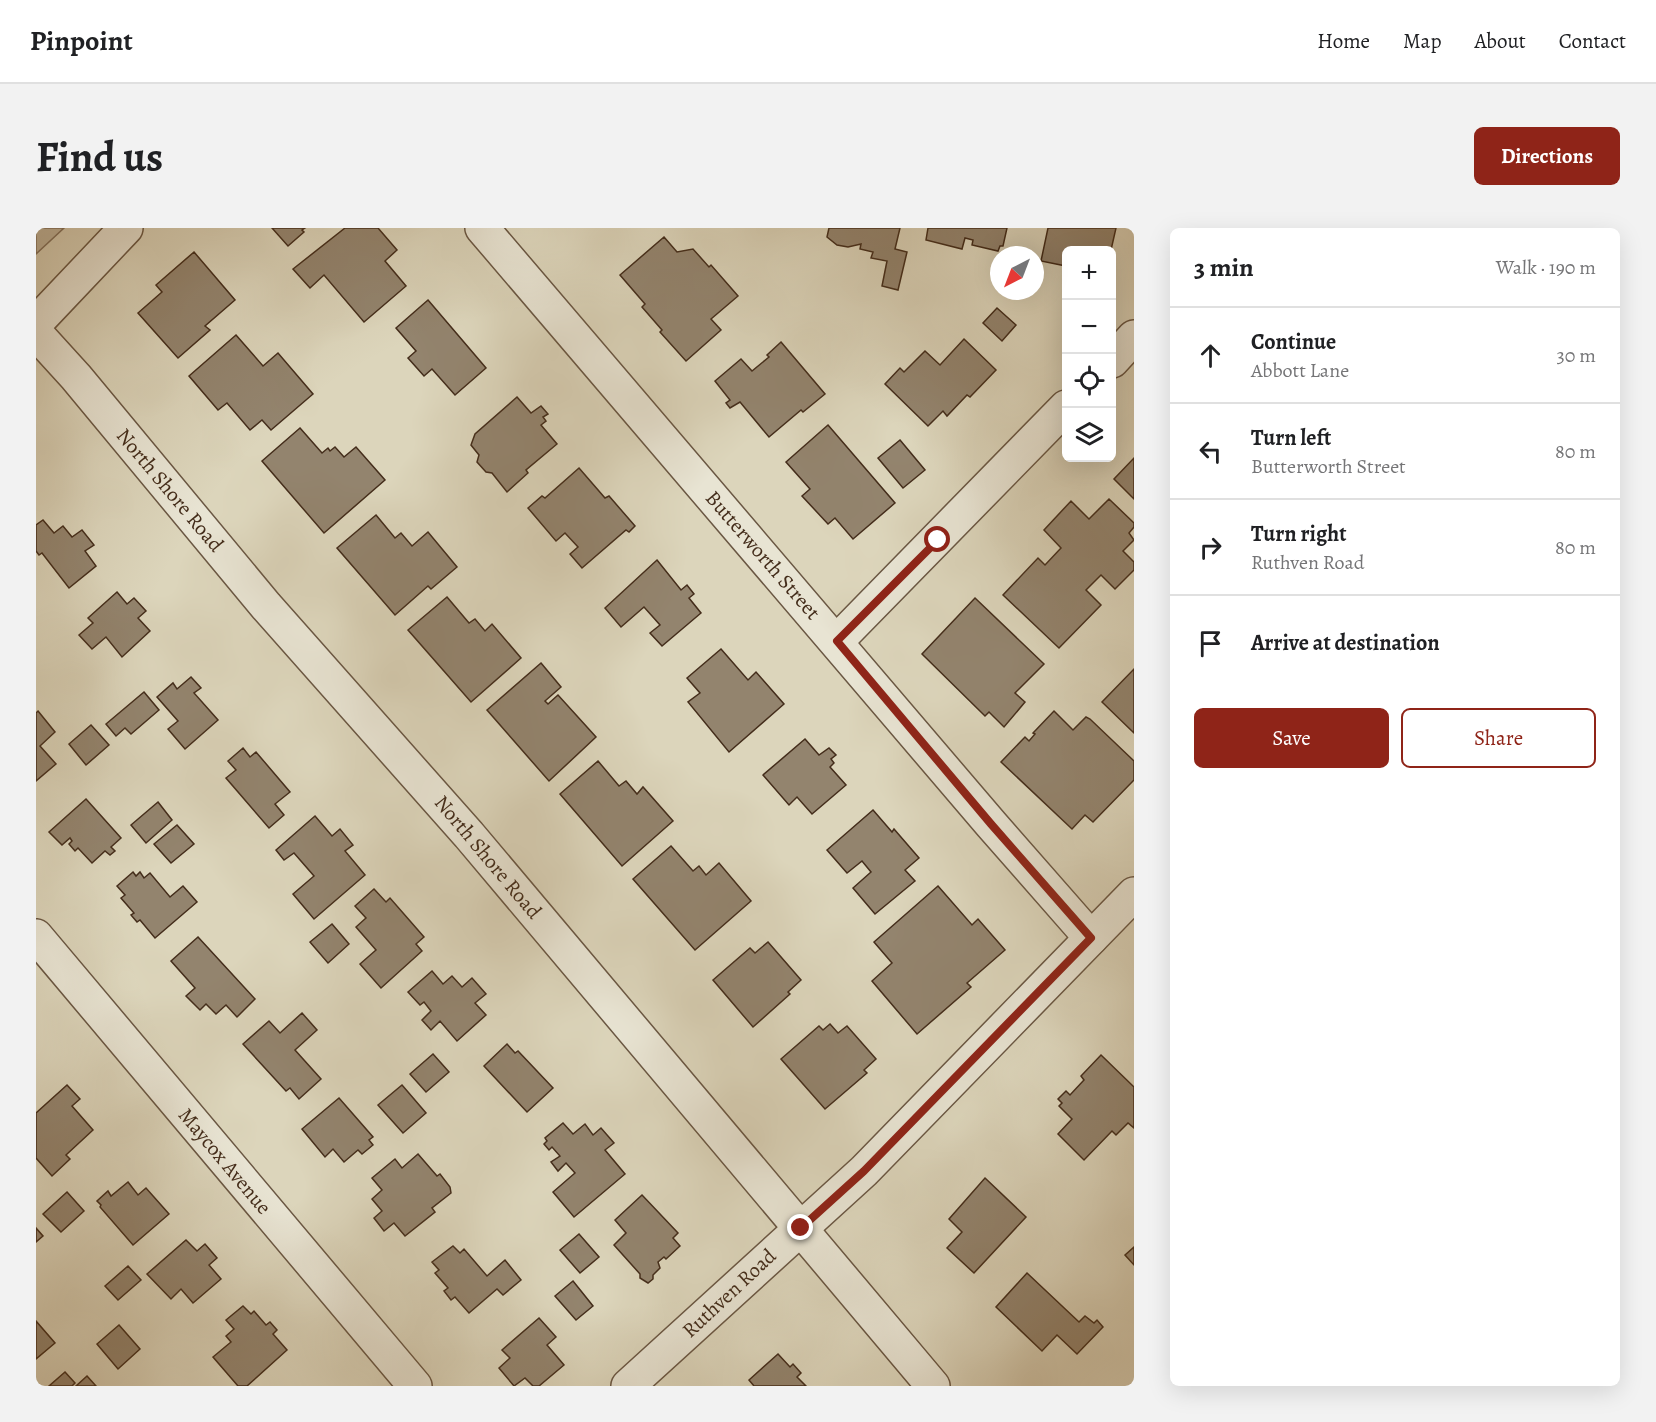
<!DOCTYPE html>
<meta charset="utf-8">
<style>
:root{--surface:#fff;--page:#f2f2f2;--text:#202124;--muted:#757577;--line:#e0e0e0;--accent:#8f2418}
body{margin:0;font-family:Alegreya,serif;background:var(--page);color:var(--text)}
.controls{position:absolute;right:18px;top:18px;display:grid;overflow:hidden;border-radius:9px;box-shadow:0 6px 24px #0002}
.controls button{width:54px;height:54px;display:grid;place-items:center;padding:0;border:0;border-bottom:2px solid var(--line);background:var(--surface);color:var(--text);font:30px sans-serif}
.compass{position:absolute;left:954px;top:18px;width:54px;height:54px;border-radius:50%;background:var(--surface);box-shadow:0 6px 24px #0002;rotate:222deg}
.stop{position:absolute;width:18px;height:18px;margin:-14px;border:4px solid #8f2418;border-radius:50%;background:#fff}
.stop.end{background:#8f2418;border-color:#fff;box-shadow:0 2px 6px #0008}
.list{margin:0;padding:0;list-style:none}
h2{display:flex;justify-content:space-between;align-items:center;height:78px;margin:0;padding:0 24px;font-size:26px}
h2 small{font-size:20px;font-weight:400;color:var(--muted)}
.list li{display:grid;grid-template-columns:39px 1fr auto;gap:18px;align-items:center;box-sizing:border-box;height:96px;padding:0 24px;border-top:2px solid var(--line)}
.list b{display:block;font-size:22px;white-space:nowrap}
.list p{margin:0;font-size:20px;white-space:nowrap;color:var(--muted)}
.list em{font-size:20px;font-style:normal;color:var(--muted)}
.actions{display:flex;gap:12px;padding:18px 24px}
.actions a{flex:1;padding:14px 0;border:2px solid var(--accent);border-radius:9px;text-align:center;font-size:21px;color:var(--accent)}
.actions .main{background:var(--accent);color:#fff}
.icon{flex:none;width:33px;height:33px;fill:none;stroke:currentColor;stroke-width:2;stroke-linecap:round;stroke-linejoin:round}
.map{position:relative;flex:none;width:1098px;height:1158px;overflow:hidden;border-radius:9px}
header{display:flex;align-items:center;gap:36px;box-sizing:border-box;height:84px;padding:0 30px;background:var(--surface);border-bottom:2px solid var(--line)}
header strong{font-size:28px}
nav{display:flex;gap:33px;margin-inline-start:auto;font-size:21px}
.intro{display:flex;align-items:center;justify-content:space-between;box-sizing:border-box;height:144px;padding:0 36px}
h1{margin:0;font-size:42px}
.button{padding:15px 27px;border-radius:9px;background:var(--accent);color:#fff;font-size:21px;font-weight:700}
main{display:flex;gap:36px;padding:0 36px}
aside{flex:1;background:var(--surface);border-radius:9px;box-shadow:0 6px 24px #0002}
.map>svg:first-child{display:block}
.green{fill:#c2b8a0;stroke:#83725e;stroke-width:1.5}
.building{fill:#93846e;stroke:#442d1b;stroke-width:1.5}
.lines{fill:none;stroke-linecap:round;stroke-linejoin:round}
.minor-casing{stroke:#6a5743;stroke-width:36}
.minor{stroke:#e8e4d3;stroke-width:33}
.route{stroke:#8f2418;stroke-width:8}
.labels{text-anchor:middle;stroke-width:4.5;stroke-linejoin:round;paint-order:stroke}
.street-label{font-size:21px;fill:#442d1b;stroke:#e8e4d3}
</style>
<header>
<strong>Pinpoint</strong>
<nav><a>Home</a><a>Map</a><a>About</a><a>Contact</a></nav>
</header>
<div class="intro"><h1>Find us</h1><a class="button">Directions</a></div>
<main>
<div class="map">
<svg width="1098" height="1158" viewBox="0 0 1098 1158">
<rect width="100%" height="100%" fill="#dcd5bb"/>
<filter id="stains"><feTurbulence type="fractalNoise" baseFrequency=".00333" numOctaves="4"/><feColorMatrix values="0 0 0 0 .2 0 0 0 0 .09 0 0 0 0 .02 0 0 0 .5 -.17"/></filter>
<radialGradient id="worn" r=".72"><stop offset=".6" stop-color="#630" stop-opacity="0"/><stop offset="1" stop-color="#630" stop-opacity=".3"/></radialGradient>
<path class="green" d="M0 0H28L0 26Z"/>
<g class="building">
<path d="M236 0H269L266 2 268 4 252 18Z"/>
<path d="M309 0H342L361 22 349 33 370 58 328 94 288 47 274 60 257 41Z"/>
<path d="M793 0H864L859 21 871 24 862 62 846 58 851 33 835 30 837 24 824 21 825 16 812 19 801 17 791 9Z"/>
<path d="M892 0H971L967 18H964L962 23 936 17 937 12 929 10 926 21 890 12Z"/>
<path d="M1012 0H1080L1075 22H1030V38L1005 33Z"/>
<path d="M628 9 641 24 657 21 673 39 675 37 702 68 675 91 685 102 650 133 624 104 626 102 606 79 609 76 584 47Z"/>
<path d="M158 24 199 72 169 98 174 102 142 130 102 85 126 64 120 57Z"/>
<path d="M392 72 450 140 419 167 396 141 388 148 372 130 380 123 360 100Z"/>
<path d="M961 80 980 97 966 113 947 95Z"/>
<path d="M200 107 227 138 242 125 277 166 235 202 226 192 214 202 191 175 182 182 153 148Z"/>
<path d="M928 111 960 142 934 169 931 167 911 188 907 183 892 198 849 156 864 140 868 144 889 123 904 137Z"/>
<path d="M745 114 789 166 767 184 765 182 733 209 704 174 694 180 690 175 694 172 679 153 705 131 716 143 733 129 731 127Z"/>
<path d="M481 169 495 185 505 178 512 186 507 189 510 193 505 197 521 216 490 242 492 245 471 264 456 245 450 244 441 234 443 227 435 217 439 206Z"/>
<path d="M792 197 859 275 817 311 799 290 792 296 766 268 774 261 750 234Z"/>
<path d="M264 200 286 225 292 220 294 223 299 219 308 229 320 219 349 252 288 305 226 233Z"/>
<path d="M864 212 889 242 867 260 842 230Z"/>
<path d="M1098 230V271L1078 251Z"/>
<path d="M543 240 569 270 573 268 599 298 593 304 590 302 546 340 534 326 542 319 529 305 520 313 492 280 506 268 509 270Z"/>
<path d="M1073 271 1098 295V299L1093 305 1098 312 1087 323 1098 334V342L1079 361 1065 347 1050 362 1065 377 1023 420 967 367 1002 330 1009 337 1025 320 1008 302 1035 273 1053 291Z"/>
<path d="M340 287 359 310 365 305 376 318 392 304 421 339 395 361 392 358 359 387 301 320Z"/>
<path d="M7 292 18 305 27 298 36 309 46 302 58 317 49 323 60 338 33 360 6 325 3 327 0 323V297Z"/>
<path d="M621 332 645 362 651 357 658 366 653 370 665 385 626 418 614 405 624 397 608 379 585 399 569 380Z"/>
<path d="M81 364 91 376 98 370 110 383 102 390 114 403 86 429 70 409 56 421 43 407 57 395 52 390Z"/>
<path d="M411 369 433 395 439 391 449 403 456 396 485 430 435 474 372 402Z"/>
<path d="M939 370 1008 436 979 465 989 474 968 499 953 484 949 488 886 426Z"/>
<path d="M685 421 712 452 720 444 748 476 693 524 652 474 664 465 651 450Z"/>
<path d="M505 435 525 459 509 473 512 476 522 467 560 509 513 553 451 482Z"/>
<path d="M1098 441V505L1066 474Z"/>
<path d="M155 449 165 460 158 465 182 492 149 521 132 501 142 493 121 469 137 455 141 461Z"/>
<path d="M108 464 123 482 95 506 89 500 80 508 70 496Z"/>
<path d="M2 483 19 504 4 518 20 536 0 553V485Z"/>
<path d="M1018 483 1037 502 1050 489 1054 491 1098 533V552L1057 594 1049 587 1036 601 965 534 989 509 993 513 999 506 997 505Z"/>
<path d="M55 497 73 517 50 537 33 516Z"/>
<path d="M769 511 783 527 793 520 800 527 795 531 798 535 794 539 810 557 776 586 761 569 753 577 727 547Z"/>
<path d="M207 520 214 529 220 524 254 564 239 576 248 587 233 600 190 550 200 542 192 533Z"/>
<path d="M562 533 583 558 590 553 601 566 607 559 637 593 586 638 524 566Z"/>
<path d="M50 571 85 610 75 619 79 623 74 627 69 623 56 635 42 620 39 623 33 616 36 613 34 610 26 617 13 604Z"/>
<path d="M122 574 136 592 110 615 95 597Z"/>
<path d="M837 582 856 604 858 601 883 630 869 642 879 653 839 686 817 660 835 644 826 633 811 645 791 622Z"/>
<path d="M279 588 296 608 304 601 317 617 309 623 329 647 278 691 257 666 278 648 258 625 248 632 240 622Z"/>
<path d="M141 597 158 616 135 635 118 616Z"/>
<path d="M635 618 657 643 663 638 670 647 683 635 715 673 659 722 597 651Z"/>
<path d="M97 644 100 648 104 644 108 650 114 645 134 669 147 658 161 674 119 710 104 692 101 694 95 687 98 685 85 670 89 667 81 658Z"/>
<path d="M902 658 936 697 942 691 969 722 931 755 935 759 881 806 836 753 856 735 838 714Z"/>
<path d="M338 661 350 674 354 670 388 709 380 716 386 723 345 760 324 736 340 722 320 699 330 690 319 678Z"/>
<path d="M296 696 313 716 292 735 274 714Z"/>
<path d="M162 709 219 771 201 789 190 777 180 786 170 776 164 782 150 768 159 760 135 733Z"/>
<path d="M732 714 765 752 752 764 754 766 717 799 677 752 714 720 719 725Z"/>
<path d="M396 743 407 756 416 748 426 759 436 750 450 766 439 775 450 787 421 813 404 793 395 802 386 792 395 783 388 774 384 777 372 764Z"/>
<path d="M266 785 281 802 259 822 285 851 263 871 254 860 250 863 207 816 233 793 244 805Z"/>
<path d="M794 796 802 805 811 798 840 831 828 842 831 845 789 881 745 831 783 798 787 802Z"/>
<path d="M471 816 479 825 482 823 517 860 491 884 448 838Z"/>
<path d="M397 826 413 844 390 864 374 846Z"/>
<path d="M1065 827 1098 859V900L1092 895 1080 907 1076 903 1048 932 1022 906 1036 891 1023 878 1026 875 1022 871 1030 863 1034 867 1048 852 1045 848Z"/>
<path d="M31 857 44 871 36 878 57 902 30 927 34 931 16 948 0 930V885Z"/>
<path d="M366 857 390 885 367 905 342 877Z"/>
<path d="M303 870 337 909 333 912 337 917 326 926 322 922 308 934 297 921 289 929 266 901Z"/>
<path d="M527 895 537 906 549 896 557 907 565 900 578 915 569 922 589 946 538 989 517 964 539 945 530 935 522 943 515 934 524 928 516 919 513 922 508 916 511 913 509 910Z"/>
<path d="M382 926 401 948 404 946 414 959 415 965 396 980 399 984 369 1008 358 995 348 1003 338 990 346 983 336 971 346 962 336 950 359 931 366 940Z"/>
<path d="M949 950 990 989 938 1045 911 1020 926 1004 913 991Z"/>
<path d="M92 954 102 967 110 960 133 986 97 1017 64 979 65 977 61 973 72 963 75 968Z"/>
<path d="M31 964 48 983 25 1004 7 986Z"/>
<path d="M606 967 642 1005 637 1010 644 1018 630 1031 628 1029 622 1034 624 1040 617 1047V1051L612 1055 604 1050V1046L578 1017 590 1005 579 992Z"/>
<path d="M0 1000 7 1008 0 1014Z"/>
<path d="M543 1006 563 1029 544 1045 524 1022Z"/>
<path d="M150 1012 161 1023 169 1016 181 1030 173 1037 185 1051 157 1075 145 1061 135 1071 111 1046Z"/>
<path d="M417 1018 424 1025 428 1021 451 1048 469 1032 485 1052 467 1067 461 1061 433 1085 419 1069 415 1072 408 1063 412 1060 399 1045 403 1042 396 1034Z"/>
<path d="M1098 1019V1037L1089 1027Z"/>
<path d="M92 1038 105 1052 82 1072 69 1058Z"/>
<path d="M991 1045 1043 1094 1049 1088 1058 1095 1061 1092 1067 1099 1041 1126 1021 1107 1006 1123 960 1079Z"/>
<path d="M537 1053 557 1078 540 1092 519 1068Z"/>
<path d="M207 1078 215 1086 218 1083 230 1097 234 1094 241 1102 237 1106 251 1122 211 1158H202L177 1129 195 1114 190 1108 198 1101 190 1092Z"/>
<path d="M503 1090 520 1109 511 1117 528 1137 503 1158H497L489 1150 478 1158 463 1140 474 1130 466 1122Z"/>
<path d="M0 1093 19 1115 0 1131Z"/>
<path d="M83 1097 104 1121 82 1141 61 1116Z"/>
<path d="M742 1126 754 1139 757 1136 765 1145 761 1149 770 1158H718L713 1152Z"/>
<path d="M29 1144 39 1155 36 1158H13Z"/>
<path d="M51 1148 60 1158H40Z"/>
</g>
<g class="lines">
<g class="minor-casing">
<g id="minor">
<path d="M446 0 955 596 1055 710"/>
<path d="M0 95 90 0"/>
<path d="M0 105 40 149 230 378 433 607 897 1158"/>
<path d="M1076 133 1098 109"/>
<path d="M801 413 1030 179"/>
<path d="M0 708 379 1158"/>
<path d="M592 1158 828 943 1098 666"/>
</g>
</g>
<use href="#minor" class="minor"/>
</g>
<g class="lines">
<path class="route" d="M765 1000 828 943 1055 710 955 596 801 413 902 312"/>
</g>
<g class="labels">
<g class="street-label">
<text transform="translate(134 262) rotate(50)" y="7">North Shore Road</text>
<text transform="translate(727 327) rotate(49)" y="7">Butterworth Street</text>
<text transform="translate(452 629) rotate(50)" y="7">North Shore Road</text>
<text transform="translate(189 933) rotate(50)" y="7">Maycox Avenue</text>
<text transform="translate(693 1065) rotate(-43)" y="7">Ruthven Road</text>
</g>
</g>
<rect width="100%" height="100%" filter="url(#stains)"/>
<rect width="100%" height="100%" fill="url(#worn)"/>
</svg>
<div class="controls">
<button>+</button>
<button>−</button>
<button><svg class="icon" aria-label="locate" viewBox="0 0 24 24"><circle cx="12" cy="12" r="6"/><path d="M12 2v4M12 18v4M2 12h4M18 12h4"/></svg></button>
<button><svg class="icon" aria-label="layers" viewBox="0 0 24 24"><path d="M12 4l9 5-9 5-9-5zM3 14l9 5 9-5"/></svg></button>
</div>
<svg class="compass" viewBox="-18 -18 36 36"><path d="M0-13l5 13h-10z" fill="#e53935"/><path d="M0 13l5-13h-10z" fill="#757577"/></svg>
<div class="stop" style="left:902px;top:312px"></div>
<div class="stop end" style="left:765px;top:1000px"></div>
</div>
<aside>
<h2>3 min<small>Walk · 190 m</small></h2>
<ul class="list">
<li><svg class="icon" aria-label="ahead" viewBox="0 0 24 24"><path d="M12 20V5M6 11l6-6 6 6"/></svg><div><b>Continue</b><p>Abbott Lane</p></div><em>30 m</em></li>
<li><svg class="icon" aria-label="left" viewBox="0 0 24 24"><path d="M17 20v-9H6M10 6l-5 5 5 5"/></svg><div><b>Turn left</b><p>Butterworth Street</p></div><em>80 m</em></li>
<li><svg class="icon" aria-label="right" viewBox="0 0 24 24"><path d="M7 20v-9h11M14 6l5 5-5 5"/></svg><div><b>Turn right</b><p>Ruthven Road</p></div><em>80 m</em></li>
<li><svg class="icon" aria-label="arrive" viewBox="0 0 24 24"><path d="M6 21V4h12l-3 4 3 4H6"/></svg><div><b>Arrive at destination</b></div></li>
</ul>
<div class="actions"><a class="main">Save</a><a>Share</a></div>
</aside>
</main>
